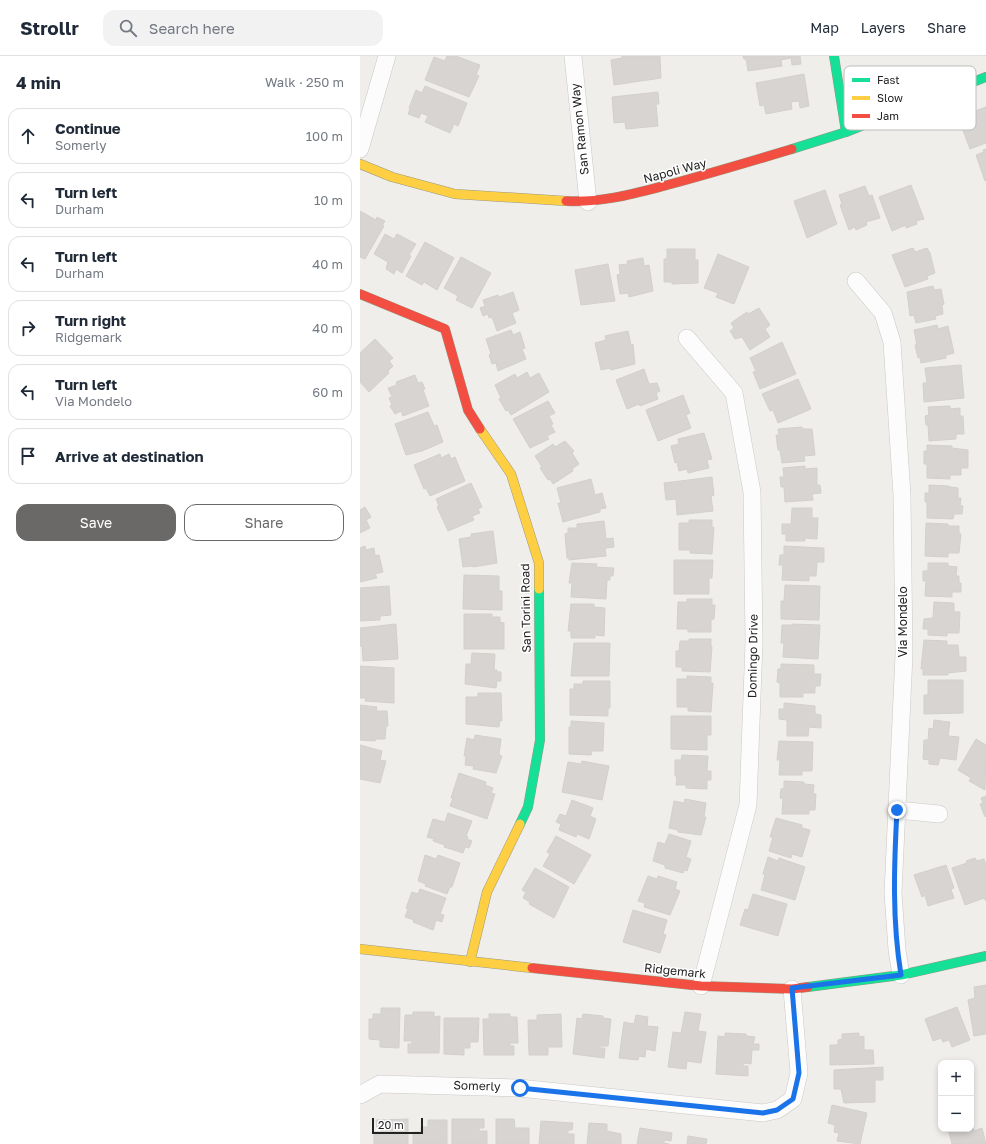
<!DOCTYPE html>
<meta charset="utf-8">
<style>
:root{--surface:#fff;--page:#f2f2f3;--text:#1f2937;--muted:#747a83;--line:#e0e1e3;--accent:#6a6968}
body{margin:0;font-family:"Golos Text",sans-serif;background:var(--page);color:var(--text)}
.controls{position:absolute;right:12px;bottom:12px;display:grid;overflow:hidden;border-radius:8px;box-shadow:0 2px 6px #0003}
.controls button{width:36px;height:36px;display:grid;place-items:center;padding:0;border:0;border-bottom:1px solid var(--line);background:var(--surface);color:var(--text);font:20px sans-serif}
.scale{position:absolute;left:12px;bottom:10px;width:51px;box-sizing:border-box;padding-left:4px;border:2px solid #222;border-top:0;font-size:11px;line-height:14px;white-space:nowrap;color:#222;-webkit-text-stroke:3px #fff;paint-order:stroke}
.stop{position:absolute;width:12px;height:12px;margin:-9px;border:3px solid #1a73e8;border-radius:50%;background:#fff}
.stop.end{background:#1a73e8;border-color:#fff;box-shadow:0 1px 4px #0008}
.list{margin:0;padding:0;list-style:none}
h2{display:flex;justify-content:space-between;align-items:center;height:52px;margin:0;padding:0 16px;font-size:17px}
h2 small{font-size:13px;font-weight:400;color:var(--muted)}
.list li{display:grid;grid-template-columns:26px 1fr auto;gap:12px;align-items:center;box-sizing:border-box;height:56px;margin:0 8px 8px;padding:0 8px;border:1px solid var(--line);border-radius:12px}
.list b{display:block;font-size:15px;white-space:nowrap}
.list p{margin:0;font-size:13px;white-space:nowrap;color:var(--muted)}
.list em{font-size:13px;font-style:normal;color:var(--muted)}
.actions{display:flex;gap:8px;padding:12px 16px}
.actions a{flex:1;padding:9px 0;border:1px solid var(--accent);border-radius:12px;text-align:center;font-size:14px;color:var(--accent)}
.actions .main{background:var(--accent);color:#fff}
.icon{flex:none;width:22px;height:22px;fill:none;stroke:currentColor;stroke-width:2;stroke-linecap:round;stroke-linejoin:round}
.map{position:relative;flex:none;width:626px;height:1088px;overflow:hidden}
header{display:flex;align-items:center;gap:24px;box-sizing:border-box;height:56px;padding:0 20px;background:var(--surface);border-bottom:1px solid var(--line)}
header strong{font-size:19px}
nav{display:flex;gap:22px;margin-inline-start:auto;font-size:14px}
.search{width:280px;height:36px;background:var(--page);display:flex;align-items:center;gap:10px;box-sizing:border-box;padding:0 14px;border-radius:12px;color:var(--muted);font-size:15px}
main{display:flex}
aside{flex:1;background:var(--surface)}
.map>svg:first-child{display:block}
.building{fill:#d7d4d2;stroke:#d3d0cc}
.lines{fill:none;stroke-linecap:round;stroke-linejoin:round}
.street-casing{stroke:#c9c8c7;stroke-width:18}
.fast-casing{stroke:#999a82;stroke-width:10}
.slow-casing{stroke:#999a82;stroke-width:10}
.jam-casing{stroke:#999a82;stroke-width:10}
.street{stroke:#fdfcfc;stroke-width:17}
.fast{stroke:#16e098;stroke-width:9}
.slow{stroke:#ffcf43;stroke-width:9}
.jam{stroke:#f24e42;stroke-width:9}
.route{stroke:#1a73e8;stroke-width:5}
.labels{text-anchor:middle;stroke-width:3;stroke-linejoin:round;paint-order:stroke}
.street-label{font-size:12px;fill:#222;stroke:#fff}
.key{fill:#fff;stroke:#bdbdbd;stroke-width:1}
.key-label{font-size:11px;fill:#222}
</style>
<header>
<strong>Strollr</strong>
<div class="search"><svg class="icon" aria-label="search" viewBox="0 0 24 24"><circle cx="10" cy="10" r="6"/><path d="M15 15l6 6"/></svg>Search here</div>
<nav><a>Map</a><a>Layers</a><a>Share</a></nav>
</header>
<main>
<aside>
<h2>4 min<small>Walk · 250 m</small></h2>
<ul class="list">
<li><svg class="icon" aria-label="ahead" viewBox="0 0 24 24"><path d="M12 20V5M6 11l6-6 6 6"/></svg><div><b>Continue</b><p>Somerly</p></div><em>100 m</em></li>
<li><svg class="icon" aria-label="left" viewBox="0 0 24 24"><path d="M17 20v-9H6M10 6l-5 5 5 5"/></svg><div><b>Turn left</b><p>Durham</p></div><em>10 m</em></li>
<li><svg class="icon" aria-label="left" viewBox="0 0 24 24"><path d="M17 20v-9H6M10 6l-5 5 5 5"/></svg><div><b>Turn left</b><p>Durham</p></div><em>40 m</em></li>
<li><svg class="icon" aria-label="right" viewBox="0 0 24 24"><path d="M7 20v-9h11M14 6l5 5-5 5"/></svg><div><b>Turn right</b><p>Ridgemark</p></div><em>40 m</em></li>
<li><svg class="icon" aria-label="left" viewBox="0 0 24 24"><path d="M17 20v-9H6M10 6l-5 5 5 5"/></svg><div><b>Turn left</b><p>Via Mondelo</p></div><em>60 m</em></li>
<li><svg class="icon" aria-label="arrive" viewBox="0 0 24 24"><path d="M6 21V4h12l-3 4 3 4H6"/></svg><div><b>Arrive at destination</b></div></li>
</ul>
<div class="actions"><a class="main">Save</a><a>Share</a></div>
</aside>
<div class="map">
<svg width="626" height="1088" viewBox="0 0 626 1088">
<rect width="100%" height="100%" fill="#f0eeeb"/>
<g class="building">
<path d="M87 0H96L120 9 116 19 119 20 109 41 65 24 74 1 85 5Z"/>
<path d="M262 0H300L301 22 254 29 251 4 262 2Z"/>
<path d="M383 0H440L441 8 432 9 431 2 421 4 422 10 388 15 386 3H384Z"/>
<path d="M444 18 449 50 440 52 439 45 431 46 432 53 406 58 404 49 400 50 396 27Z"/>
<path d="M65 30 107 47 98 70 94 68 90 77 65 66 68 60 61 57 59 62 48 58 50 53 49 52 56 34 62 37Z"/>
<path d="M298 36 299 48H296L298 70 266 73 265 66 254 67 252 41Z"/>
<path d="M626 51V87L610 93 598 61Z"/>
<path d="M626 93V124L625 125 616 99 624 96 623 94Z"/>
<path d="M551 129 564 163 556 165 557 168 546 172V169L532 175 519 141Z"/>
<path d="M505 130 509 140 512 139 520 162 506 166 507 169 496 174 495 171 489 174 480 149 482 148 479 139Z"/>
<path d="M465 134 477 168 447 182 434 145Z"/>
<path d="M0 155 16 164 17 161 25 165 22 170H24L5 203 0 201Z"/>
<path d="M25 178 34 183 37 178 56 188 49 199 51 200 42 217 36 213 34 218 26 213 28 206 14 198Z"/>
<path d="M65 186 94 202 77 234 64 226 62 229 46 220Z"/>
<path d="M553 192 555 196 567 192 570 197 575 217 567 220 568 223 545 231 532 199Z"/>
<path d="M307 193H335V204H338V227L312 228V226H304V203H307Z"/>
<path d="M358 198 389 211 374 248 356 241 358 237 344 232Z"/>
<path d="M101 201 131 217 112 252 96 244 98 240 84 232Z"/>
<path d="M283 202 284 210 289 209 293 235 269 241 268 237 260 238 257 219 260 218 259 209 268 208 267 205Z"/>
<path d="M248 208 255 245 221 249 215 214Z"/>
<path d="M573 230 574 234 581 233 584 248 582 249 583 258 575 260 576 263 556 267 554 259 550 260 547 236Z"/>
<path d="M153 236 159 254 152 257 156 267 137 275 132 261 129 262 128 258 123 260 120 252 125 250 123 244 138 239 139 241Z"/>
<path d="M399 252 410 269 405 273 410 281 390 294 382 281 375 283 370 275 374 272 371 267 387 256 388 258Z"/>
<path d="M577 269 578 273 588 270 594 297 586 299V302L561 307 560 301 558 302 555 289H557L554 274Z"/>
<path d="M151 274 153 279 160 276 165 292 162 293 166 303 138 315 136 307 132 308 129 299 131 298 126 283Z"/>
<path d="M268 275 271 289 273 288 275 308 251 314 250 312 241 314 235 287 246 284 245 280Z"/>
<path d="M15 283 33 302 29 305 33 310 28 315 29 317 9 336 0 326V297Z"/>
<path d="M422 286 436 318 400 333 393 316 396 315 390 302Z"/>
<path d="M601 309 604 342 564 346 563 327H567L565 312Z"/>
<path d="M284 313 289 328 297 327 300 335 296 337 298 343 280 350 279 348 267 353 256 324Z"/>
<path d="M167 316 170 322 179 317 189 336 151 359 148 354 146 355 139 343 141 342 135 329 155 318 157 322Z"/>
<path d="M55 319 58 327 62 326 65 333 63 334 69 350 43 360 41 355 35 358 30 350 32 349 29 342 32 341 28 332 37 329 36 326Z"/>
<path d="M438 323 451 353 418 367 413 354 410 355 402 338Z"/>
<path d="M323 339 330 357 326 359 331 372 298 385 286 354Z"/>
<path d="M188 345 195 357 189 360 193 368 191 369 195 376 187 380 189 383 170 392 153 363Z"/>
<path d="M590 350V353L600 352V360H603L604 378H596V383L569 385 568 369H566L565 360 569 359 568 351Z"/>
<path d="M68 356 74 370 77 369 83 386 62 395 46 399 35 368Z"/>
<path d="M442 371 443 373H452L455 399 444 400 445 405 422 407 420 394H418L416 379H419L418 373Z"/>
<path d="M344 377 352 403 347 404 349 412 328 417 327 413 319 415 317 406 315 407 311 390 319 388 318 383Z"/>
<path d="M205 385 214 395 212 397 219 408 212 413 213 415 193 428 190 423 188 424 180 412 182 411 175 400 193 388 195 391Z"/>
<path d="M567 389 592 390V392L608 394V412H601V419H590V423L567 422V408H564V395H567Z"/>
<path d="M80 398 81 402 89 398 91 403 95 401 105 425 70 440 66 432 64 433 54 409Z"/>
<path d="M445 410V413L457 412V429H460L461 437 452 438 453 444 425 446 424 431H421L420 421H424L423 412Z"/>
<path d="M352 421 354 439 351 440 353 455 317 459 316 443 306 444 304 427Z"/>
<path d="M231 423 235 439 242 437 246 452 240 453V456L203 466 198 447H201L197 432Z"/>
<path d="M111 427 122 451 118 453 120 457 112 460 114 464 88 475 77 451 79 450 76 443Z"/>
<path d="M569 429 589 430 590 431 598 432V442H601L600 450H603L602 458H594L593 463 567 462V446H565V437H569Z"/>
<path d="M5 451 11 461 6 464 10 472 0 477V454Z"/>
<path d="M432 452H452V462H458L457 483 445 482V485H426V478H422V468H431Z"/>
<path d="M329 464H352V472L354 471 352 498 330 497V494H319V467H329Z"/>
<path d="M244 465 246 483 253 482 254 491 245 492 246 500 209 504V502H207L205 478 208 477V472H217V468Z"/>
<path d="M566 467 588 468V470H599V478H601L599 497H588V501L565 500Z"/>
<path d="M133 475 137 507 113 511V510L103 511 99 483 111 481V478Z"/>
<path d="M5 490 6 494 14 492 15 500 19 499 23 516 15 518 17 522 0 526V492Z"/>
<path d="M424 490 464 492V506H457L456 520H449V525L422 524 423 509H419L420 499H424Z"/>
<path d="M314 504H353L352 522H349V538H314Z"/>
<path d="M212 507 237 508 236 511 254 512 253 520H250V524H247L246 543 211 541 212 527H209Z"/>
<path d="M568 507H588V510L597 511 596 520H599V527H601V536H592V541L565 540 566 525H563V515H568Z"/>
<path d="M104 519 139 520V535H142V554L103 553Z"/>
<path d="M425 529 460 530 459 564 421 563V545H424Z"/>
<path d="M29 530 31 559 20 560V564L0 565V532Z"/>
<path d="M327 543H352V549H355L354 563 351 564V576H328V573H317L318 546H327Z"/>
<path d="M574 546 594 547V556H600L599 577H587V580L568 579V573H563L564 563 573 562Z"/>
<path d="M211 548H234V551L245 552 244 580 235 579V582H211V575H208Z"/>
<path d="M104 558H132V561H140V566L144 567V593H104Z"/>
<path d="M36 568 38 603 3 605 2 590H0V572Z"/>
<path d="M432 568 460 569 458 603 423 601 424 587H421L422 569H432Z"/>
<path d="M329 583H351V591H352L350 616 322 615V611H316V595H319L320 585H329Z"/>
<path d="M564 584 587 585V589H598L599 601H606V615L588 617V619H563V613H561Z"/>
<path d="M214 587H250L249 620H211Z"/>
<path d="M112 597 135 598 134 614H137V616H141V625H137L136 632 105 628 106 608H111Z"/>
<path d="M421 608 454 609V618H461L460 630H455V637H443V641H420V627L417 626 418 613H421Z"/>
<path d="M0 610 34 612V647L5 645 6 642H0Z"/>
<path d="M327 620 351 621V627H353L351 656 328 655V651H317V623H327Z"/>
<path d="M568 624H603V657L564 658V639H568Z"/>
<path d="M223 625H250V652H248V660L210 659V633H214V628H223Z"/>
<path d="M118 637H141L142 665 140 664 139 671 106 668V641H118Z"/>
<path d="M424 647 455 650V658L461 659V672L449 671 448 680H427V664L419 663V653H424Z"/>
<path d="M0 649 17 651 16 655H27L28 670H26L25 683H16L15 685 0 684Z"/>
<path d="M311 660H351V679H347V694L311 693Z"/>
<path d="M574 664 590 666 588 680 599 681 596 704 580 702 578 709 569 708V704L563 703 564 684H568L569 672 573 673Z"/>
<path d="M211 665 244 667 243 695H232L231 699 209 698V671H211Z"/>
<path d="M115 679 141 683 139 699 142 700 136 717 113 713 114 710 105 709 106 700H104L107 682 114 684Z"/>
<path d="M616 683 626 689 625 734 609 725 611 722 598 714Z"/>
<path d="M419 685 453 686 452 715H442V719H419L420 704H417Z"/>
<path d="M0 689 22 695 20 704 26 705 20 727 0 723Z"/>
<path d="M322 699 348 700 347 715H351V724H347V733L326 732V729H316L317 720H315V704H321Z"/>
<path d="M222 705 249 710 242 744 202 736 208 706 221 708Z"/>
<path d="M99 717 126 726 125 729 133 732 131 737 135 738 127 763 90 750 93 742H91Z"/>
<path d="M424 725 444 726V728L454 729 453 738H456L455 754H449V758H422L423 743 420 742 421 733 424 732Z"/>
<path d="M626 740V760L625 761 620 748 623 747 621 742Z"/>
<path d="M325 743 346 747 344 761H346L341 779 318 776V774L309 772 314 745 324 747Z"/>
<path d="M212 744 233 752 230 760 236 763 229 783 217 778 216 781 199 774 201 768 196 766 200 758 206 760Z"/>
<path d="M88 757 112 765 106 780 108 781 107 783 112 785 109 792 105 791 103 797 84 791 85 789 73 785 74 783 67 781 73 763 85 766Z"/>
<path d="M416 762 442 769V772L450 774 442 801 432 798 431 802 409 795 413 781H410Z"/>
<path d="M309 778 331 785 326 801 331 803 327 815 324 814 323 817 305 812V809L293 805 298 786 305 788Z"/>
<path d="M196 780 231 799 214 828 183 810 190 798 187 796Z"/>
<path d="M65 799 76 803 78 799 100 807 92 831H90L87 838 65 830 66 828 58 825Z"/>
<path d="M408 801 418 805 419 802 445 811 435 844 401 834 405 819 403 818Z"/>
<path d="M615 802 617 805 624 803 626 809V845L624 842 605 849 592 812 607 807 606 805Z"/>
<path d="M586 809 594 832 591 833 594 842 568 850 565 839 562 841 554 819Z"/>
<path d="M175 812 209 831 194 862 169 848 170 846 163 842 166 836 162 834Z"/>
<path d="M288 820 297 823 298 820 317 826 315 833 320 835 310 859 284 851 285 847 278 845Z"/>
<path d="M60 833 86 842 80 858 84 859 82 866 76 864 73 874 53 866 54 864 45 861 48 853 46 852 52 836 58 838Z"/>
<path d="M393 838 427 848 418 880 380 869 385 853 388 854Z"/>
<path d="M273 854 307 864 303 878 306 879 300 897 263 886Z"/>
<path d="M626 929V978L614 980 608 944 615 942 614 931Z"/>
<path d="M597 951 610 984 592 991 589 984 583 986 581 982 573 985 565 963Z"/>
<path d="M21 952H40L39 992 20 991V984L9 983V963H13V958H21Z"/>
<path d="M53 956H74V961L80 960 79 997H48V988H52V985H44L45 959H53Z"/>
<path d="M325 956 341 958 338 975 346 976 341 1007 327 1005 326 1013 308 1011 313 976 321 977Z"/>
<path d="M129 958H150V961H157L158 987H150V990H154V999H124L123 963H129Z"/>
<path d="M201 958 202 991H188V999H169L168 964H177V959Z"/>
<path d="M223 958 243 960V962L251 963 248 990H240V992H245L244 1002 213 998 217 962 222 963Z"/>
<path d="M276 959 288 961 287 970 298 971 295 995 286 993 285 1001 279 1000 278 1004 259 1002 264 966 274 968Z"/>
<path d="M84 962H119L118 986H110V992H104V999L84 998Z"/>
<path d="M365 977 386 978V980L395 981 393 988H399V994H392L391 1008 383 1007V1010H388V1020L356 1018 358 980 365 981Z"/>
<path d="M499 977V981L504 980V994H513L514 1008 470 1009V989H478V984L482 983V978Z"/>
<path d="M523 1011V1024H515V1046L484 1047 481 1033H474V1014Z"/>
<path d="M472 1049 507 1057 500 1088 477 1085 479 1077 474 1076 475 1069 468 1067Z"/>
<path d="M48 1063V1088H14V1076H21V1072H17L16 1064Z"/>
<path d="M92 1063H124V1072H119V1075H127V1088H92Z"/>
<path d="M136 1063H154L155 1072H169V1088H136Z"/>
<path d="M68 1064H87V1088H53V1076H61V1071H68Z"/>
<path d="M181 1065 213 1067 212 1074H208V1078H214V1088H179Z"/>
<path d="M229 1067 247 1068V1075L261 1078V1088H227Z"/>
<path d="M280 1072 312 1077 311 1085 304 1084V1087L309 1088H277Z"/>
<path d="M613 1072 614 1075 622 1072 626 1088H592L588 1073Z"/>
<path d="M328 1080 347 1083 346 1088H327Z"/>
</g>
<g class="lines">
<g class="street-casing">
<g id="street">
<path d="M213 0 228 146"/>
<path d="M0 93 27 0"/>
<path d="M496 225 523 257 532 286 542 439 544 599 533 837 537 894 541 919"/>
<path d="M327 282 374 337 392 436 394 586 388 749 341 930"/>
<path d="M537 754 579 758"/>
<path d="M0 1039 20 1028 159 1032 403 1057 417 1054 433 1043 439 1017 432 933"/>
</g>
</g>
<g class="fast-casing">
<g id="fast">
<path d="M474 0 486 76"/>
<path d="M432 93 486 76 626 21"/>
<path d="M160 768 168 751 180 684 179 533"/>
<path d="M448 931 541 919 626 900"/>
</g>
</g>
<g class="slow-casing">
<g id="slow">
<path d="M0 108 32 121 95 138 206 145"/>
<path d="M120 373 151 418 179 507V533"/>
<path d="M0 893 172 912"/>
<path d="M110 906 127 836 160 768"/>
</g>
</g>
<g class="jam-casing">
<g id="jam">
<path d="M206 145C243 147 276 137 311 128 352 117 392 105 432 93"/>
<path d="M0 238 85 273 108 354 120 373"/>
<path d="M172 912 341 930 432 933 448 931"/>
</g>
</g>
<use href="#street" class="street"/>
<use href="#fast" class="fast"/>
<use href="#slow" class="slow"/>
<use href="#jam" class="jam"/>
</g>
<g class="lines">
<path class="route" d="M160 1032 403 1057 417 1054 433 1043 439 1017 432 932 541 919C532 864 534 810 537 754"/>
</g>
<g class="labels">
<g class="street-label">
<text transform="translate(220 73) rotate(-96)" y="4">San Ramon Way</text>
<text transform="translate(315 115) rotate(-15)" y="4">Napoli Way</text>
<text transform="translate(166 552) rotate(-91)" y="4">San Torini Road</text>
<text transform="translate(543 566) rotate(-90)" y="4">Via Mondelo</text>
<text transform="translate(393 600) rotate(-89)" y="4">Domingo Drive</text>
<text transform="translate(315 915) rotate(6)" y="4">Ridgemark</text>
<text transform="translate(117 1030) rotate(2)" y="4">Somerly</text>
</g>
</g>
<rect x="484" y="10" width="132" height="64" rx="6" class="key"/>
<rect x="492" y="22" width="18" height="4" fill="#16e098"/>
<rect x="492" y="40" width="18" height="4" fill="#ffcf43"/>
<rect x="492" y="58" width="18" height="4" fill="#f24e42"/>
<g class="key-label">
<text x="517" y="28">Fast</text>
<text x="517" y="46">Slow</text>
<text x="517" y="64">Jam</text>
</g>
</svg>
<div class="controls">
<button>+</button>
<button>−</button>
</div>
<div class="scale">20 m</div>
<div class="stop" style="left:160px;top:1032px"></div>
<div class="stop end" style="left:537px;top:754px"></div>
</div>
</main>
